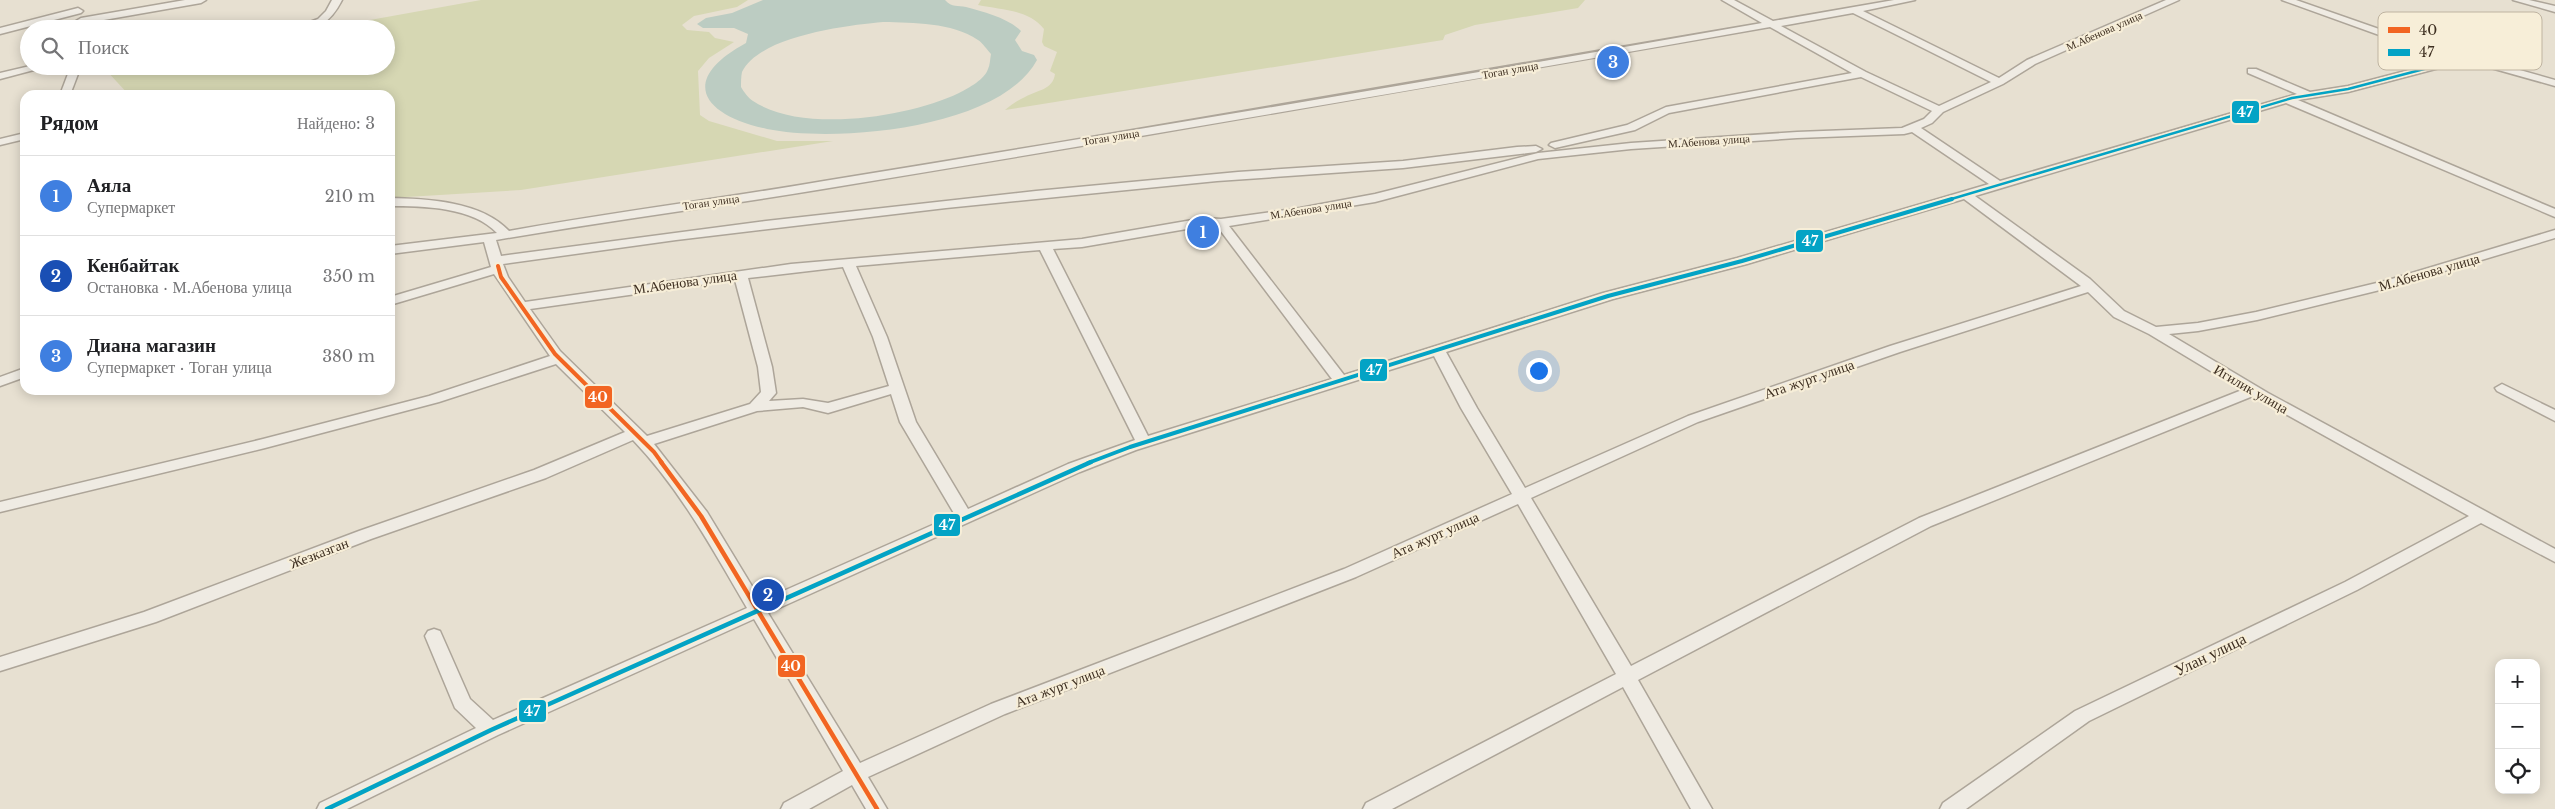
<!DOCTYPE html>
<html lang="ru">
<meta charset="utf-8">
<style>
:root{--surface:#fff;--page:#f2f2f2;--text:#202124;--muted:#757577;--line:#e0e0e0;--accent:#7c3aed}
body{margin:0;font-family:"Libre Baskerville",serif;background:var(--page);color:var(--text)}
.controls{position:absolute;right:15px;bottom:15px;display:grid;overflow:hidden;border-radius:10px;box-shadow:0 2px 12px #0003}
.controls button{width:45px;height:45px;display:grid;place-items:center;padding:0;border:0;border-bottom:1px solid var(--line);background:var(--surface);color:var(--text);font:25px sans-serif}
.you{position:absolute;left:1538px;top:370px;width:18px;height:18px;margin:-12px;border:4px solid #fff;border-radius:50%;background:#1a73e8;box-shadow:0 0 0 8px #1a73e833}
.badge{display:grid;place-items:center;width:32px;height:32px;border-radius:50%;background:var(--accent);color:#fff;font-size:16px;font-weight:700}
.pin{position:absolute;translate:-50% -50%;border:2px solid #fff;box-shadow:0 1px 5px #0006}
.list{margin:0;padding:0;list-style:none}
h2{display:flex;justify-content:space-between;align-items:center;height:65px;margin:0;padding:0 20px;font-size:21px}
h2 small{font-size:16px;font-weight:400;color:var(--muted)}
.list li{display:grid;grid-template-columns:32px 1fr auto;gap:15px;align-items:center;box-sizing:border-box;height:80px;padding:0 20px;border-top:1px solid var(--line)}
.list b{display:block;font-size:19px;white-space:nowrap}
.list p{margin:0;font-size:16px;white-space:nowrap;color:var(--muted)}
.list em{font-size:16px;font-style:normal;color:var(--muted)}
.icon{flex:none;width:28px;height:28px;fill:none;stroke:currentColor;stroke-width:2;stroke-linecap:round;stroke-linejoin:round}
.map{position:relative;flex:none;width:2555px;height:809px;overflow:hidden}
.search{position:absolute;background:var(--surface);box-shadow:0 2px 12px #0003;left:20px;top:20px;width:375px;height:55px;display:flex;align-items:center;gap:12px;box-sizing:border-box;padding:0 18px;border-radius:28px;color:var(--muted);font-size:19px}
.panel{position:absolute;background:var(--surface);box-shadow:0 2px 12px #0003;left:20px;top:90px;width:375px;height:305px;border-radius:15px}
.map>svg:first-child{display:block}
.green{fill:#d6d7b3}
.water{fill:#bcccc2;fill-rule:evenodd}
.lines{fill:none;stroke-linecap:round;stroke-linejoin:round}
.minor-casing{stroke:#ada599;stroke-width:3}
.minor{fill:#efebe3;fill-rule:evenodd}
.bus-1-far1-casing{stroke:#f7eed8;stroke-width:8}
.bus-1-casing{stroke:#f7eed8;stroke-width:8}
.bus-2-far2-casing{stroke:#f7eed8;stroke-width:5}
.bus-2-far1-casing{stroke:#f7eed8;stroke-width:8}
.bus-2-casing{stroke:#f7eed8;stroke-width:8}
.bus-1-far1{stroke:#f26522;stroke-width:4}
.bus-1{stroke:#f26522;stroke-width:4.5}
.bus-2-far2{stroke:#03a3c5;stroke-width:2.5}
.bus-2-far1{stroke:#03a3c5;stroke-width:4}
.bus-2{stroke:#03a3c5;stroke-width:4.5}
.labels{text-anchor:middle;stroke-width:4.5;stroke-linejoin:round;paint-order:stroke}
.far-street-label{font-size:11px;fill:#3d2e20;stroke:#f7eed8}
.street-label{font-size:14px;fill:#3d2e20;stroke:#f7eed8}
.near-street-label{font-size:16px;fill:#3d2e20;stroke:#f7eed8}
.key{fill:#f7eed8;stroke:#bfb4a1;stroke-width:1}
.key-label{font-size:14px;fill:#3d2e20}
.line-badge{stroke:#f7eed8;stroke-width:2}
.badge-label{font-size:14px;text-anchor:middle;font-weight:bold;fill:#fff}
</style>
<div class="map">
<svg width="2555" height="809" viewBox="0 0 2555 809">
<rect width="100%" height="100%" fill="#e7e0d1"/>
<g class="green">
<path d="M481 0H748L737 7 694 16 682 25 687 30 709 32 715 38 734 42 709 58 698 71 700 115 709 121 777 141H833L521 190 390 198V95H129L105 69 117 66H386V29H320Z"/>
<path d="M981 0H1585L1578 8 1475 25 1445 35 1443 40 1005 110C1011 105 1018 100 1025 97 1037 90 1053 90 1055 74L1050 71 1057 52 1044 46 1042 42 1044 29C1028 9 1001 10 978 5Z"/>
</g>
<path class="water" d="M763 0H945C952 8 958 5 966 7 984 12 1008 18 1021 31L1015 40 1022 51 1034 55 1037 60C1000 129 836 143 767 129 702 115 678 80 746 43L748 34 734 28H703L697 24 706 18 732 13ZM883 22C914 23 951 22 978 40 983 43 987 50 991 54 990 59 990 65 988 69 985 79 969 88 959 93 909 117 803 134 753 101 748 98 744 92 741 87 741 83 741 76 742 72 759 36 848 25 883 22Z"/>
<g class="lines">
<g class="minor-casing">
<g id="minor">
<path d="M185 0H206L201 3 81 24 76 21 81 18Z"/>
<path d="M332 0H342C329 25 318 29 291 29L318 19 326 11Z"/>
<path d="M1722 0H1734L1773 21 1894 0H1915L1863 11 1999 78 2027 60 2166 0H2179L2035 64 2003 84 1943 112 1932 123 1921 128 2000 181 2297 94 2248 73V69H2256L2310 92 2348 86 2455 58 2393 40 2282 0H2296L2399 36 2555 80V86L2466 61 2348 92 2298 100 2555 209V217L2286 103 1975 196 2090 279 2124 311 2156 327 2198 323 2256 312 2385 281 2555 230V238L2388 288 2257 320 2198 331 2169 334 2268 393 2555 549V562L2481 523 2357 590 2089 721 1966 809H1940L1943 803 2075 711 2345 582 2469 516 2253 396 1931 526 1638 680 1712 809H1691L1623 687 1392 809H1363L1366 803 1616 674 1518 504 1356 577 1005 714 868 777 887 809H866L852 785 809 809H781L784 803 843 771 754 619 498 735 347 809H317L320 803 476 728 455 708 425 636 428 631 434 629 440 631 470 699 493 720 747 608C713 550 680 489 633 440L546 478 371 539 156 622 0 671V657L144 612 359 531 534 470 625 432 556 364 439 402 265 448 0 512V502L263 439 429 396 550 356 494 274 390 305V297L491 267 484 242 390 254V246L497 233C473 207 423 206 390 206V198C428 199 481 201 509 231 614 212 719 199 824 181 1137 130 1450 78 1762 23ZM1853 13 1991 82 1939 106 1866 72 1781 26ZM1770 27 1852 73 1666 107 1627 125 1551 143 1549 145 1555 148 1635 130 1669 113 1861 77 1932 111 1924 119 1902 128 1797 132 1631 143 1538 153 1375 194 1300 208 1221 219 1204 218 1082 239 791 264 525 302 508 277 503 264 676 240 946 208 1217 181 1403 168 1536 152 1542 149 1536 146 1517 147 1403 161 1238 172 1036 191 766 221 501 256 496 240C605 221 714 207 823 189 1139 137 1455 83 1770 27ZM1912 132 1989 184 1737 258 1603 293 1344 375 1229 226 1375 202 1538 159 1631 149 1797 138 1904 134ZM1964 199 2081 286 1890 346 1688 416 1525 488 1477 408 1446 352 1613 299 1747 264ZM1204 226H1217L1332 379 1148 436 1053 249 1082 247ZM1040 250 1135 440 1068 464 968 509 916 422 887 337 856 266ZM843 267 873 337 889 386 828 403 803 399 769 401 776 393 772 367 748 278ZM735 280 758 367 761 392 750 404 647 436 560 351 530 309ZM2088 292 2114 317 2149 334 2242 390 1919 518 1631 666 1531 498 1698 422 1900 352ZM1434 356 1461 408 1512 494 1344 569 991 704 860 763 768 613 1080 472 1136 450ZM891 394 900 422 955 515 761 601 707 512 654 444 757 411 803 407 828 413Z"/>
<path d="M2513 0H2529L2555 6V12Z"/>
<path d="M78 8 83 11 81 13 0 34V28Z"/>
<path d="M30 66H49L0 79V73Z"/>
<path d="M71 66H81L70 95H60Z"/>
<path d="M25 133V139L0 145V139Z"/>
<path d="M25 368V377L0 386V377Z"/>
<path d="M2502 384 2555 410V421L2497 391 2495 388Z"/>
</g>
</g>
<use href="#minor" class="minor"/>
<g class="bus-1-far1-casing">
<path id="bus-1-far1" d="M498 266 501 277 555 354 654 452 662 463"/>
</g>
<g class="bus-1-casing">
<path id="bus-1" d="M661 462 701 516 877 809"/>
</g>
<g class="bus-2-far2-casing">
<path id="bus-2-far2" d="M1948 200 2292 98 2348 89 2466 58"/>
</g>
<g class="bus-2-far1-casing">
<path id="bus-2-far1" d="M1088 463 1130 447 1608 296 1742 261 1952 199"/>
</g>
<g class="bus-2-casing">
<path id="bus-2" d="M327 809 491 730 1091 462"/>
</g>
<use href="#bus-1-far1" class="bus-1-far1"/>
<use href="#bus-1" class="bus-1"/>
<use href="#bus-2-far2" class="bus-2-far2"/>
<use href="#bus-2-far1" class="bus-2-far1"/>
<use href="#bus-2" class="bus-2"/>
</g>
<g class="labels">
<g class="far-street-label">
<text transform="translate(2104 31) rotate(-24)" y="4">М.Абенова улица</text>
<text transform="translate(1510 70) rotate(-10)" y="4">Тоган улица</text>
<text transform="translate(1111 137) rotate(-9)" y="4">Тоган улица</text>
<text transform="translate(1709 141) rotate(-4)" y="4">М.Абенова улица</text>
<text transform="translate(711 202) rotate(-8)" y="4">Тоган улица</text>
<text transform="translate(1311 209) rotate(-9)" y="4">М.Абенова улица</text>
</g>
<g class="street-label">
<text transform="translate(2429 272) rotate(-16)" y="5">М.Абенова улица</text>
<text transform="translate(685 282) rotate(-8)" y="5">М.Абенова улица</text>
<text transform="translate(1809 379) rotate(-19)" y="5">Ата журт улица</text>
<text transform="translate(2251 389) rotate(30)" y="5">Игилик улица</text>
<text transform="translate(1435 535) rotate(-24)" y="5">Ата журт улица</text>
<text transform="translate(319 553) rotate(-21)" y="5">Жезказган</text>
<text transform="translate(1060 686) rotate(-21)" y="5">Ата журт улица</text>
</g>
<g class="near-street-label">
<text transform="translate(2210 654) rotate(-26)" y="6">Улан улица</text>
</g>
</g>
<rect x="2378" y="12" width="164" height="58" rx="8" class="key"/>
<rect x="2388" y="27" width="22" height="6" fill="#f26522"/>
<rect x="2388" y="49" width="22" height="7" fill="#03a3c5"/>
<g class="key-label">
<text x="2419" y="35">40</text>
<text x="2419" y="57">47</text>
</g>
<g class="line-badge">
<rect x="2231" y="100" width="29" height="24" rx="5" fill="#03a3c5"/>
<rect x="1795" y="229" width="29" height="24" rx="5" fill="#03a3c5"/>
<rect x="1359" y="358" width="29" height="24" rx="5" fill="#03a3c5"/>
<rect x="584" y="385" width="29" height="24" rx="5" fill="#f26522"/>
<rect x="933" y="513" width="28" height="24" rx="5" fill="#03a3c5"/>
<rect x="777" y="654" width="29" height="24" rx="5" fill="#f26522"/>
<rect x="518" y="699" width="29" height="24" rx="5" fill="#03a3c5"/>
</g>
<g class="badge-label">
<text x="2245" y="117">47</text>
<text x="1810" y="246">47</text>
<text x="1374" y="375">47</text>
<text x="598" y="402">40</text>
<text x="947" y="530">47</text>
<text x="791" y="671">40</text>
<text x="532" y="716">47</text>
</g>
</svg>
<div class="controls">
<button>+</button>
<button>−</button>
<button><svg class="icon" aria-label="locate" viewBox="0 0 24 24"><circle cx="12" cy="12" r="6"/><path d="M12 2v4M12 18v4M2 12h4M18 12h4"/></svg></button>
</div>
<div class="you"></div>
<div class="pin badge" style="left:1203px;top:232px;background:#3f7fe0">1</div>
<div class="pin badge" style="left:768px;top:595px;background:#1a4fb4">2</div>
<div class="pin badge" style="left:1613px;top:62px;background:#3f7fe0">3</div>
<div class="search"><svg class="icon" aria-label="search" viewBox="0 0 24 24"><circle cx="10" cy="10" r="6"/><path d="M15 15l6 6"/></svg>Поиск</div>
<section class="panel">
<h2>Рядом<small>Найдено: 3</small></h2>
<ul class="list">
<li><span class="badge" style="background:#3f7fe0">1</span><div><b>Аяла</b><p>Супермаркет</p></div><em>210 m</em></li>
<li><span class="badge" style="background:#1a4fb4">2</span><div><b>Кенбайтак</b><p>Остановка · М.Абенова улица</p></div><em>350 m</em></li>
<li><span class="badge" style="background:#3f7fe0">3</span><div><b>Диана магазин</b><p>Супермаркет · Тоган улица</p></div><em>380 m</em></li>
</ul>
</section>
</div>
